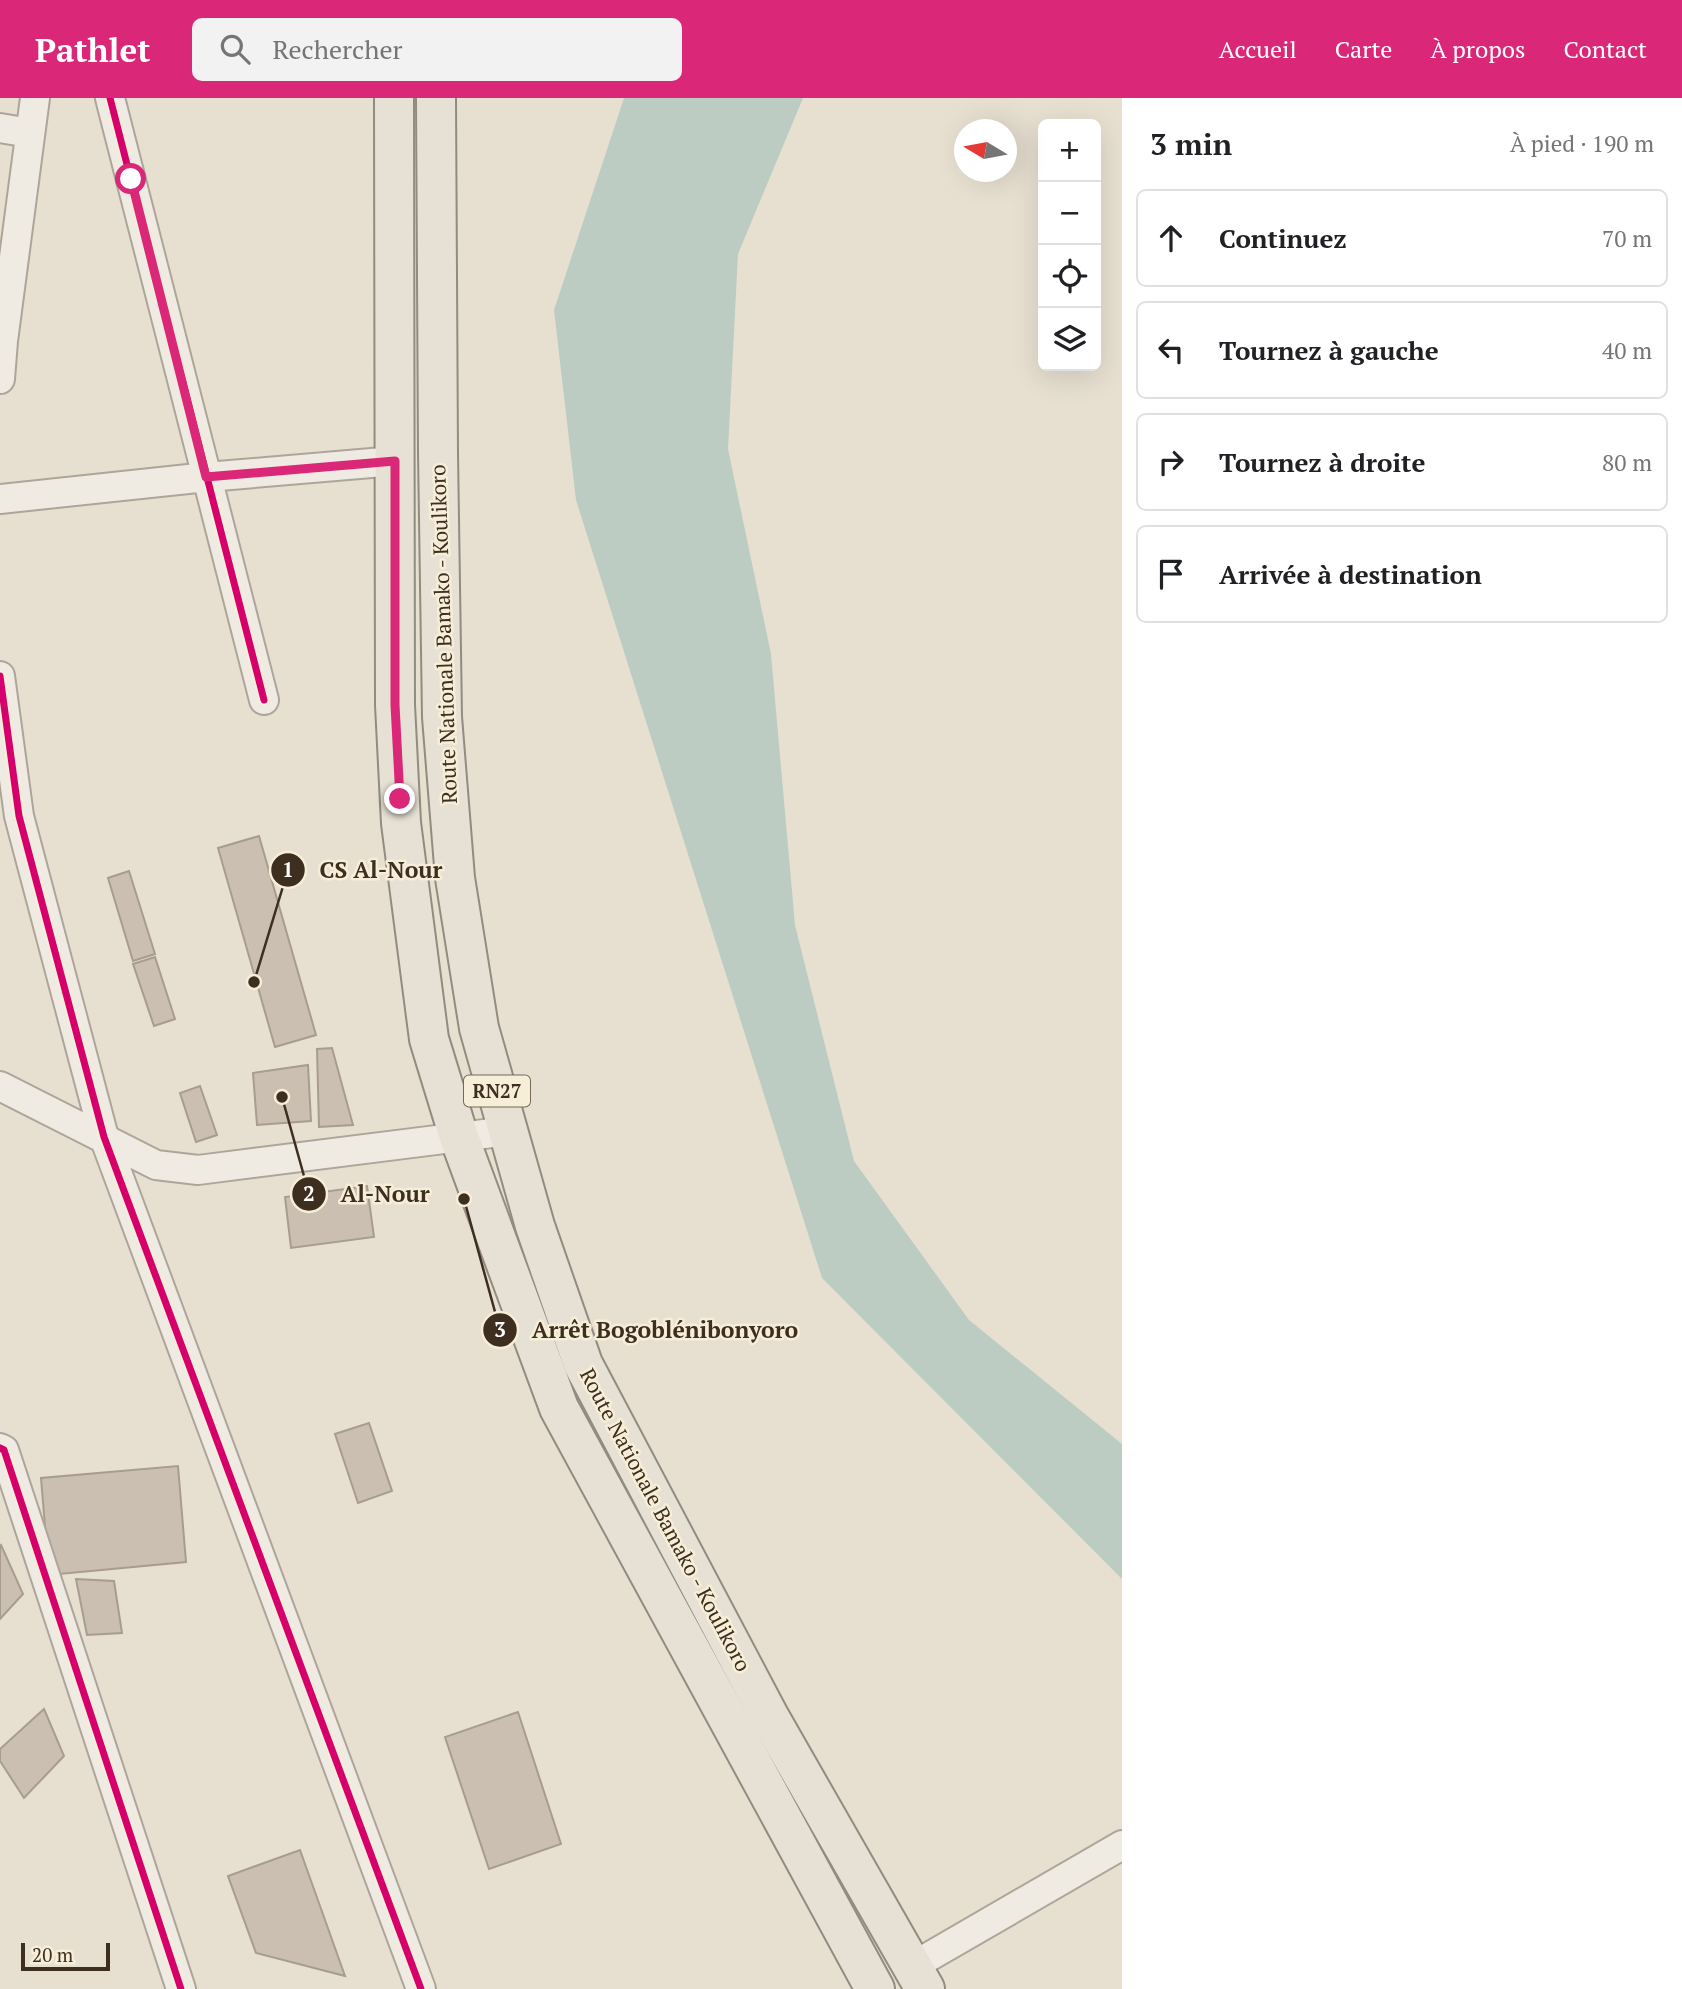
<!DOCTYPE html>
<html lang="fr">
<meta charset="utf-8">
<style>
:root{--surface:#fff;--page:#f2f2f2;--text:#202124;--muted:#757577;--line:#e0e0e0;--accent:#db2777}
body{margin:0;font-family:"PT Serif",serif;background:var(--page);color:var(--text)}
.controls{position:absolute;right:21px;top:21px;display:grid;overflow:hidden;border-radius:10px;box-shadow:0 7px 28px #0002}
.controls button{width:63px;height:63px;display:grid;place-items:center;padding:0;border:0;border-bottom:2px solid var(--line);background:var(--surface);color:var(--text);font:35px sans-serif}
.compass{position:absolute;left:954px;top:21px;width:63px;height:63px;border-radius:50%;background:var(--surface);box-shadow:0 7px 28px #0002;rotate:280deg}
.scale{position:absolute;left:21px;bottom:18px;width:89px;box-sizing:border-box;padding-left:7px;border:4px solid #3d2e20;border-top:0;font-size:19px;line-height:24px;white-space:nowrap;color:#3d2e20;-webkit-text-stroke:5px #f7eed8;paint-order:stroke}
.stop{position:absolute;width:21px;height:21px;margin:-16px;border:5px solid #db2777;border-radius:50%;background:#fff}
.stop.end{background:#db2777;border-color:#fff;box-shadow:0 2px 7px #0008}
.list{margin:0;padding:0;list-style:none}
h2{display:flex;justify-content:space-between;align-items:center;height:91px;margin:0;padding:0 28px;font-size:30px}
h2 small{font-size:23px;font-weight:400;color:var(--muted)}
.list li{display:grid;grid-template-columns:46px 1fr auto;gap:21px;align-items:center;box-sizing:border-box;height:98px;margin:0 14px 14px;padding:0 14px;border:2px solid var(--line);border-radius:10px}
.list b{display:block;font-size:26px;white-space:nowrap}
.list em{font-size:23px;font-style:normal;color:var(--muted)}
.icon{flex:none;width:38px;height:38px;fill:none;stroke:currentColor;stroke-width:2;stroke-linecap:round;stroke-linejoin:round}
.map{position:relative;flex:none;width:1122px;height:1891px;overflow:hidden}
header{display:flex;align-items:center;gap:42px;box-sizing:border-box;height:98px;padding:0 35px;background:var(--accent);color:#fff}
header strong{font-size:33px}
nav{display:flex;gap:38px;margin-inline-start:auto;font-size:24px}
.search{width:490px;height:63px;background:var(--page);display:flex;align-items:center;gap:18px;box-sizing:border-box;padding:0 24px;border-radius:10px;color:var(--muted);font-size:26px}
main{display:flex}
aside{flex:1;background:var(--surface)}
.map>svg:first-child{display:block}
.water{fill:#bcccc2}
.building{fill:#cbbfb2;stroke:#a89c90;stroke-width:2}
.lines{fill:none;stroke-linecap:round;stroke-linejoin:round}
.minor-casing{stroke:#ada599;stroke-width:32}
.primary-casing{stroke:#928b80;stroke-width:42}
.minor{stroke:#efebe3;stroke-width:28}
.primary{stroke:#e6e1d4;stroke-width:38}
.cycleway-casing{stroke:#f7eed8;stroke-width:11}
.cycleway{stroke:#d6006c;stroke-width:7}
.route{stroke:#db2777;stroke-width:9}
.labels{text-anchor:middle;stroke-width:5;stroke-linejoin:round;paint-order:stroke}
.shield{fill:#f7eed8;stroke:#756857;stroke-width:2}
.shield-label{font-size:19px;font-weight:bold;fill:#3d2e20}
.street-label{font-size:21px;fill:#3d2e20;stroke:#f7eed8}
.leader{fill:none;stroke:#3d2e20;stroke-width:2.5}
.callout-dot{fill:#3d2e20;stroke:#f7eed8;stroke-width:2.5}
.mark-label{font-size:21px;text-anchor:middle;font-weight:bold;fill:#fff}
.callout-label{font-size:23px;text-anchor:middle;font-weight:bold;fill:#3d2e20;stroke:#f7eed8;stroke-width:5;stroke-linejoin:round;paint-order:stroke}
</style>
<header>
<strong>Pathlet</strong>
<div class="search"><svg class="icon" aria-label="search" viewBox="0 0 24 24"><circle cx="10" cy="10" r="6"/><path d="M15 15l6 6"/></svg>Rechercher</div>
<nav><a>Accueil</a><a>Carte</a><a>À propos</a><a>Contact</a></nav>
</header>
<main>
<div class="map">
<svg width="1122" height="1891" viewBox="0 0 1122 1891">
<rect width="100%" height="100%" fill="#e7e0d1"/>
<path class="water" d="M624 0H803L738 156 728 351 771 556 795 827 854 1063 969 1222 1122 1346V1481L822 1180 576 402 554 212Z"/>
<g class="building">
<path d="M259 738 316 937 275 949 218 750Z"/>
<path d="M129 773 155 856 133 863 108 780Z"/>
<path d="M155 859 175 921 154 928 133 866Z"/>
<path d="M332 950 353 1027 319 1029 317 951Z"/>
<path d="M308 967 311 1023 257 1027 253 975Z"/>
<path d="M200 988 217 1037 196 1044 180 995Z"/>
<path d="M367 1088 374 1139 291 1150 285 1099Z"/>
<path d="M369 1325 392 1393 358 1405 335 1336Z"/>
<path d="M178 1368 186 1464 49 1477 41 1380Z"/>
<path d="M1 1447 23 1496 0 1521V1448Z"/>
<path d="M76 1481 114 1483 122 1535 87 1537Z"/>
<path d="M44 1611 64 1658 24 1700 0 1663V1651Z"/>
<path d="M518 1614 561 1746 489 1771 445 1639Z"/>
<path d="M300 1752 345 1878 256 1855 228 1778Z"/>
</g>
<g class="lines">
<g class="minor-casing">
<g id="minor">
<path d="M110 0 264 602"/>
<path d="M0 30 30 35"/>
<path d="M0 281 3 243 35 0"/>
<path d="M0 401 207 379 395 363"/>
<path d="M0 578 19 718 104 1039 421 1891"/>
<path d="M0 988 156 1067 198 1072 508 1033"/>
<path d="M0 1350 4 1352 181 1891"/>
<path d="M913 1868 1122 1747"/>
</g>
</g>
<g class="primary-casing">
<g id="primary">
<path d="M394 0 395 607 401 725 429 941 459 1039 559 1310 875 1891"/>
<path d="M436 0 438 355 442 619 455 780 479 930 535 1128 583 1266 770 1620 925 1891"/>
</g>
</g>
<use href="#minor" class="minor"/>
<use href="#primary" class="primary"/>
<g class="cycleway-casing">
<g id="cycleway">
<path d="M110 0 264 602"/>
<path d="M0 578 19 718 104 1039 421 1891"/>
<path d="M0 1350 4 1352 181 1891"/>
</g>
</g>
<use href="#cycleway" class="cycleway"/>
</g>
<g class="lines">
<path class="route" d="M131 81 206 379 395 363V607L400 701"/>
</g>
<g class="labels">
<rect class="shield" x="464" y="977.5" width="66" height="31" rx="5"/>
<g class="shield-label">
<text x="497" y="1000">RN27</text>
</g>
<g class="street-label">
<text transform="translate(444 536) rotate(-92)" y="7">Route Nationale Bamako - Koulikoro</text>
<text transform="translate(665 1422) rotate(62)" y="7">Route Nationale Bamako - Koulikoro</text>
</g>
</g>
<path class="leader" d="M254 884L288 772M282 999L309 1096M464 1101L500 1232"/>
<g class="callout-dot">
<circle cx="254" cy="884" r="7"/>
<circle cx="282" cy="999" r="7"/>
<circle cx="464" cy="1101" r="7"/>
<circle cx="288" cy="772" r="18"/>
<circle cx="309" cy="1096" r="18"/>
<circle cx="500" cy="1232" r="18"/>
</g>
<g class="mark-label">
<text x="288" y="779">1</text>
<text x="309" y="1103">2</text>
<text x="500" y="1239">3</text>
</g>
<g class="callout-label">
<text x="381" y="780">CS Al-Nour</text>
<text x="385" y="1104">Al-Nour</text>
<text x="665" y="1240">Arrêt Bogoblénibonyoro</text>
</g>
</svg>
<div class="controls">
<button>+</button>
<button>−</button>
<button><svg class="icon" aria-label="locate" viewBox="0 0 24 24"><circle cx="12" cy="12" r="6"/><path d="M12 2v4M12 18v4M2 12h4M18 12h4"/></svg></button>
<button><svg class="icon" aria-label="layers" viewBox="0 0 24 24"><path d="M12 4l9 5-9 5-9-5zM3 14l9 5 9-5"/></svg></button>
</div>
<svg class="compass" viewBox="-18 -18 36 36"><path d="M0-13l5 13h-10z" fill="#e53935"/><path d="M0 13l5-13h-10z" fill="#757577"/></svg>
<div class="scale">20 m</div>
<div class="stop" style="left:131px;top:81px"></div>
<div class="stop end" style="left:400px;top:701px"></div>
</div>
<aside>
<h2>3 min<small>À pied · 190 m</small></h2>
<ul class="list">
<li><svg class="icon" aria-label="ahead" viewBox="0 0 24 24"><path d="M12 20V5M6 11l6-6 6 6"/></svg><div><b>Continuez</b></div><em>70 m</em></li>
<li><svg class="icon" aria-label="left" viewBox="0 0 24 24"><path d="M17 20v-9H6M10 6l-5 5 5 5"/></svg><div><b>Tournez à gauche</b></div><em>40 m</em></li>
<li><svg class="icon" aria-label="right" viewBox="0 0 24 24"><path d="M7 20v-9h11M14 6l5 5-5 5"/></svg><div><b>Tournez à droite</b></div><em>80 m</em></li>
<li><svg class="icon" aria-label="arrive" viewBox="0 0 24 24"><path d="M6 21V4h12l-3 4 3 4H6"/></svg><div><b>Arrivée à destination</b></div></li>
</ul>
</aside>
</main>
